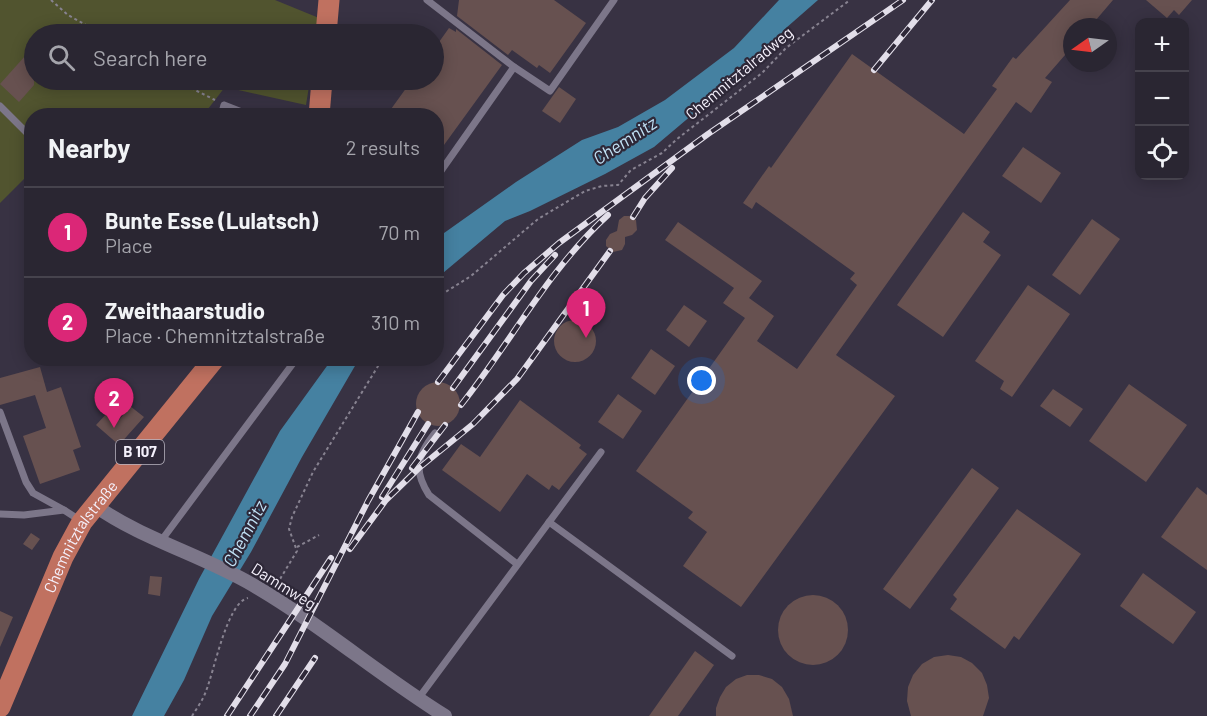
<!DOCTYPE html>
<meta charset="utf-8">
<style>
:root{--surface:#2a2632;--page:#322e3a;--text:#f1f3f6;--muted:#a5a5ac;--line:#46434d;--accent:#db2777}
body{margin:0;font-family:Barlow,sans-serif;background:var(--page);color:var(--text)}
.controls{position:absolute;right:18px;top:18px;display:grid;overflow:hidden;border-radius:12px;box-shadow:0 3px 15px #0003}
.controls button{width:54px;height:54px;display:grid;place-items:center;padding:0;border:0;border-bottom:2px solid var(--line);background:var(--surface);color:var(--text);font:30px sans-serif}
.compass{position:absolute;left:1063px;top:18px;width:54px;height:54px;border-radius:50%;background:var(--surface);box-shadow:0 3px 15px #0003;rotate:256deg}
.you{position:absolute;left:702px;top:381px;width:21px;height:21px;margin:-15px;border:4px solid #fff;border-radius:50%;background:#1a73e8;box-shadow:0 0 0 9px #1a73e833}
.badge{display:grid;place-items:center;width:39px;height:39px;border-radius:50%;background:var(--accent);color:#fff;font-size:20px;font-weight:700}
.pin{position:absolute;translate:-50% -50px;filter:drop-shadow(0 2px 3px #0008)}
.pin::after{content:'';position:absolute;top:32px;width:21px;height:18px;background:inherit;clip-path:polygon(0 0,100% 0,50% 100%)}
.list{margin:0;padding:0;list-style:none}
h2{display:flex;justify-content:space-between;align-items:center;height:78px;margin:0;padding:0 24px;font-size:26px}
h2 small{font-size:20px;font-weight:400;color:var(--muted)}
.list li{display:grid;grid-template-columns:39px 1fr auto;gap:18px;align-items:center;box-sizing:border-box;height:90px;padding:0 24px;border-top:2px solid var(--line)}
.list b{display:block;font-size:22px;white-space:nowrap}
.list p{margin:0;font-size:20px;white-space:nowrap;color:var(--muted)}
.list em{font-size:20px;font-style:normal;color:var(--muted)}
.icon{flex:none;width:33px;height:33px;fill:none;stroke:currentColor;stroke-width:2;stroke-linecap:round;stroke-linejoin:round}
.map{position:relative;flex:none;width:1207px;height:716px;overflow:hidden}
.search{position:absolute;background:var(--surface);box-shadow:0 3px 15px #0003;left:24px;top:24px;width:420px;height:66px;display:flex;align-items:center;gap:15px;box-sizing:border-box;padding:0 21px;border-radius:33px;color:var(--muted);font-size:22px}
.panel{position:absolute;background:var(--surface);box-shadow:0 3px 15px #0003;left:24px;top:108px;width:420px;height:258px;border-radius:24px}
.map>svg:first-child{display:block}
.green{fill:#51542f}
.water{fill:#4581a1}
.building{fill:#675150}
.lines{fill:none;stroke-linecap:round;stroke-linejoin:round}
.path{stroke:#888391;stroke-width:2;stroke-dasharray:3 3;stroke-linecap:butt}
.lane{stroke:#7c7689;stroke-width:7}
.street{stroke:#7c7689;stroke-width:14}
.primary{stroke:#c07160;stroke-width:21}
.rail-casing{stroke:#e2dee9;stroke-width:6}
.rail{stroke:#2e2838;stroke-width:4;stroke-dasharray:11;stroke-linecap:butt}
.labels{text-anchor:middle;stroke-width:4.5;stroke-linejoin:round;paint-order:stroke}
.shield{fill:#2e2838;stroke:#b9b5c1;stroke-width:1.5}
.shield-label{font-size:15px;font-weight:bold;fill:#f5f1fc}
.street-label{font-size:16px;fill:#f5f1fc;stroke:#2e2838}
.water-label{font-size:18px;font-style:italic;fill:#c2e2f6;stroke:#2e2838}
</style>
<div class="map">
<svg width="1207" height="716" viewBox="0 0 1207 716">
<rect width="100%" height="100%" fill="#383243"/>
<path class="green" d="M0 0H275L319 18 316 34H34V80H310L306 105 225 87 208 109 206 115 32 116 31 172 0 203Z"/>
<g class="water">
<path d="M779 0H818L786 28 756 61 654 147 605 174 530 211 505 221 437 278V238L516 182 582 140 618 127 665 100 734 48Z"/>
<path d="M332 359H359L302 457 251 552 212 616 184 680 164 716H132L199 579 280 431Z"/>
</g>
<g class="building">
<path d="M459 0H554L586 23 550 73 539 65 537 68 512 50 508 55 457 16Z"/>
<path d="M1070 0H1113L1090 27H1072V47L1045 78 1052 82 1031 113 1016 102 836 355 895 396 741 607 683 566 707 532 688 518 693 512 636 471 745 318 723 303 734 288 665 240 678 222 762 281 749 298 774 316 757 341 797 369 857 285 850 279 855 273 756 202 752 209 743 203 769 166 771 168 852 54 964 134 997 89 992 86 1013 57 1016 59Z"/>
<path d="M1146 0H1192L1179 15 1174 10 1167 18Z"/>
<path d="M449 28 456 32V29L502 65 436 156V116H386L412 80H434V49Z"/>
<path d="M34 46V85L19 102 0 84Z"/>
<path d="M559 87 576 99 560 123 542 111Z"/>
<path d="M1023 147 1061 173 1041 203 1002 176Z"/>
<path d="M963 212 990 232 983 242 1001 255 943 337 897 305Z"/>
<path d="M624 216H630L636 220 637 230 632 235 625 237V244L622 250 613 252 606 246V240L610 234 617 231 619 220Z"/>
<path d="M1092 219 1120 239 1080 295 1052 275Z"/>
<path d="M1028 285 1070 314 1012 397 1000 389 1004 381 975 361Z"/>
<path d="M684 305 707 321 689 347 666 330Z"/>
<circle cx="575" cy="341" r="21"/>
<path d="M651 349 675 366 655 395 631 378Z"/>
<path d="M40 367 47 392 61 387 81 447 73 450 80 470 40 484 23 436 46 428 35 395 0 405V378Z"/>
<circle cx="438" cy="404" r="22"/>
<path d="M1129 384 1187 425 1146 482 1089 441Z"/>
<path d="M1053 389 1083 409 1070 427 1040 406Z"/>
<path d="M618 394 642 411 623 439 598 422Z"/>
<path d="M520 400 581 445 579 448 587 454 559 490 552 485 549 490 527 474 500 512 442 470 461 444 480 457Z"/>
<path d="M130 406 144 417 119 445 96 425 109 411 119 420Z"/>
<path d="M972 468 999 488 910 609 883 589Z"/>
<path d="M1197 487 1207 495V570L1161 537Z"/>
<path d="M1017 509 1081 554 1019 640 1014 636 1005 649 950 609 957 599 953 595Z"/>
<path d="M31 533 40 539 32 550 23 544Z"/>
<path d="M1143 573 1196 612 1173 644 1120 606Z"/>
<path d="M150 576 162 577 160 596 148 594Z"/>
<circle cx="813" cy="630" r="35"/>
<path d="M0 611 13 617 0 647Z"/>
<path d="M695 651 714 665 678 716H649Z"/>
<path d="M948 655 961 657 972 663 982 673 987 685 989 698 983 716H911L907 701 908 687 913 675 922 664 934 657Z"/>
<path d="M747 675H759L772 679 782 687 789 699 793 716H716V708L720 697 726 687 736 679Z"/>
</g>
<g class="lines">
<g class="path">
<path d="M51 0 68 15 102 34"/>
<path d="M175 80 215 100"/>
<path d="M436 298 471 276 538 219 585 191 602 186 618 185 631 170 662 153 677 139 762 73 786 48 850 0"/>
<path d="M297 547 319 535"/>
<path d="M277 584 297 551 289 529 292 517 313 472 383 358"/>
<path d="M192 716C197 708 203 700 206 691 214 672 227 602 248 598"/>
</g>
<g class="lane">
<path d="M427 0 514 67"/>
<path d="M0 106 32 138"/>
<path d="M221 116 224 105 252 116"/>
<path d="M436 178 514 67 550 91 614 0"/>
<path d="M0 412 26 482 33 493 64 510"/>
<path d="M435 433C417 456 413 470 429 495L517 564"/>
<path d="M0 514 24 515 64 510 81 521"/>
<path d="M549 522 732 656"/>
<path d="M161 541 297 358"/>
<path d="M418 699 601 452"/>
</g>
<path class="street" d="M94 505C142 539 202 555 253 585 320 624 379 675 445 716"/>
<g class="primary">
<path d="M326 34 329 0"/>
<path d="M319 116 322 80"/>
<path id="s1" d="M0 707 63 557 82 522 215 358"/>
</g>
<g class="rail-casing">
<g id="rail">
<path d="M874 70 932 0"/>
<path d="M633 217 645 198 672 168"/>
<path d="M438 382 503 295 524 273 559 243 708 134 903 0"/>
<path d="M453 388 531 281 555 255"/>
<path d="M461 405C511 342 548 270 608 215"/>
<path d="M412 468 445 425"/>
<path d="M382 497 428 424"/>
<path d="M350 549 386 500 419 468 473 424 517 379 610 251"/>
<path d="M227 716 331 558"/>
<path d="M250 716 285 664 368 501 418 412"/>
<path d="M276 716 315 658"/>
</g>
</g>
<use href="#rail" class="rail"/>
</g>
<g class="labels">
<rect class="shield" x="116" y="440" width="48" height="24" rx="4.5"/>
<g class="shield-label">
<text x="140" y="457">B 107</text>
</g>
<g class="street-label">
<text transform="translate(739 73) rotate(-40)" y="6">Chemnitztalradweg</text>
<text dy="6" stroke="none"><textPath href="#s1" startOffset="189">Chemnitztalstraße</textPath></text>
<text transform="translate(284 586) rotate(32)" y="6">Dammweg</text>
</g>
<g class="water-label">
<text transform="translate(625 141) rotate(-33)" y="6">Chemnitz</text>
<text transform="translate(245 534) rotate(-62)" y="6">Chemnitz</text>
</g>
</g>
</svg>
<div class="controls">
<button>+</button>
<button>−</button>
<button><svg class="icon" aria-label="locate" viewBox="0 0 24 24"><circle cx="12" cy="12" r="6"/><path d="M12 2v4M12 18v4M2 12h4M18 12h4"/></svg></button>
</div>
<svg class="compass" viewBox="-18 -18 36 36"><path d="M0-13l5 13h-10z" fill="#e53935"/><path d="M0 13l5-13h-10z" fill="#a5a5ac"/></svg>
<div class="you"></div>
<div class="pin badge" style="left:586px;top:338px">1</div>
<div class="pin badge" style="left:114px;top:428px">2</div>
<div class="search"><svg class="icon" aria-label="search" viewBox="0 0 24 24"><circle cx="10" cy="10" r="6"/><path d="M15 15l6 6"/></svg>Search here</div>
<section class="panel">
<h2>Nearby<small>2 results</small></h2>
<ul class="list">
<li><span class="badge">1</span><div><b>Bunte Esse (Lulatsch)</b><p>Place</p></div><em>70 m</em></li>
<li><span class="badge">2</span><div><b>Zweithaarstudio</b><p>Place · Chemnitztalstraße</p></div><em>310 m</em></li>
</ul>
</section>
</div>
